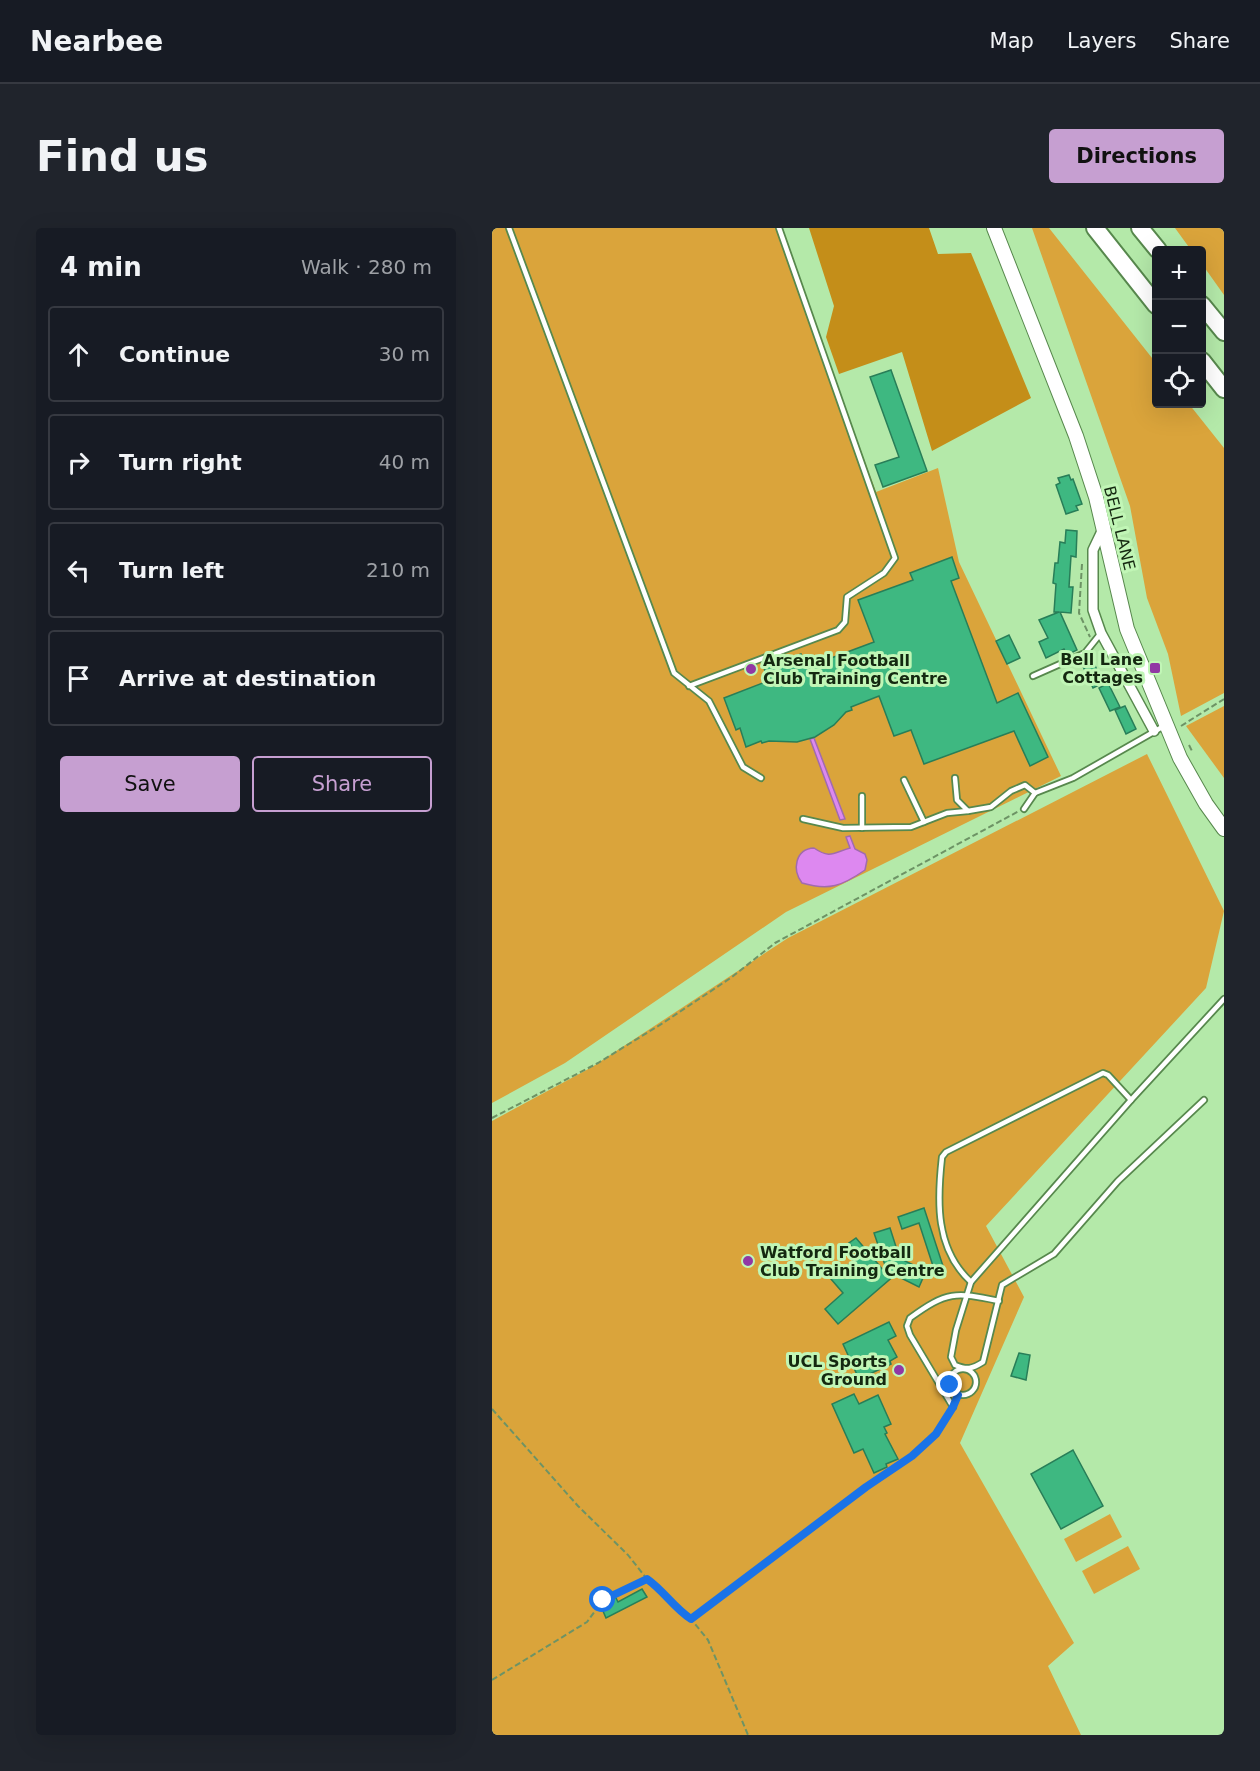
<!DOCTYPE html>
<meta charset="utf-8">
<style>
:root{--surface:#171b24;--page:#20242c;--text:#f1f3f6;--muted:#9ea1a6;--line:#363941;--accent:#c69fd1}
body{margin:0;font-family:"DejaVu Sans",sans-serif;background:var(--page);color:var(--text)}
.controls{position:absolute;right:18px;top:18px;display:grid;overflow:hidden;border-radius:6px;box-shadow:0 6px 24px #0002}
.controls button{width:54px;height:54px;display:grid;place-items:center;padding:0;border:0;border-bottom:2px solid var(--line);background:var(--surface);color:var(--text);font:30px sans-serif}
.stop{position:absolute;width:18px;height:18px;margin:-14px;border:4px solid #1a73e8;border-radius:50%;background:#fff}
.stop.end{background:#1a73e8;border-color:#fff;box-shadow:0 2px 6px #0008}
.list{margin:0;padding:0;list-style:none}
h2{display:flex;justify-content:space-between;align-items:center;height:78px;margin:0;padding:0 24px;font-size:26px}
h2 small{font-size:20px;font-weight:400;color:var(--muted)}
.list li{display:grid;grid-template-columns:39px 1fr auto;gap:18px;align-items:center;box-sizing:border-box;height:96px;margin:0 12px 12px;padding:0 12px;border:2px solid var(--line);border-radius:6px}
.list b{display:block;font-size:22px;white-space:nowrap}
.list em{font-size:20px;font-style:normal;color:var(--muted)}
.actions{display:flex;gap:12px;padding:18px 24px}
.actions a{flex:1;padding:14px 0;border:2px solid var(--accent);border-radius:6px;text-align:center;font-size:21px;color:var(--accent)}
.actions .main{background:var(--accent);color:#111}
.icon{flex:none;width:33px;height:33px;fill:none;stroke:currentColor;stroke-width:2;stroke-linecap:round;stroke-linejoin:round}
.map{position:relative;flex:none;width:732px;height:1507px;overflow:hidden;border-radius:6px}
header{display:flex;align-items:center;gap:36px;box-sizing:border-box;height:84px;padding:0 30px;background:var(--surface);border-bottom:2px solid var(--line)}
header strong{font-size:28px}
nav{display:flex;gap:33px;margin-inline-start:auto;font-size:21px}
.intro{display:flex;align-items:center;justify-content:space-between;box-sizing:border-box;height:144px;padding:0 36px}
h1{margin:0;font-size:42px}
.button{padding:15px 27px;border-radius:6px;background:var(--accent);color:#111;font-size:21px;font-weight:700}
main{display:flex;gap:36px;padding:0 36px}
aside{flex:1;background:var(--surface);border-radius:6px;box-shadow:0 6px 24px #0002}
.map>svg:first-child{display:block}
.green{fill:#daa43b}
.forest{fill:#c48e19}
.water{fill:#dd88f0;stroke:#a16bad;stroke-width:1.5}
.building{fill:#3eb881;stroke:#287e58;stroke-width:1.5}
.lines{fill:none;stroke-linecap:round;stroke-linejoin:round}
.lane-casing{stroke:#57884d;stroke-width:8}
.street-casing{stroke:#57884d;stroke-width:12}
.secondary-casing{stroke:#57884d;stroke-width:16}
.highway-casing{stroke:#57884d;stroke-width:20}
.path{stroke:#6d9365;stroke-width:2;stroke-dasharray:6 3;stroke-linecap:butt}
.lane{stroke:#fff;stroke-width:4.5}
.street{stroke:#fff;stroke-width:9}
.secondary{stroke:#fff;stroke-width:14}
.highway{stroke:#fff;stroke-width:16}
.route{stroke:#1a73e8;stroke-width:8}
.poi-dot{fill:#9138a4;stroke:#c1f6b6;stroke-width:2}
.labels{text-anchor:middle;stroke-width:6;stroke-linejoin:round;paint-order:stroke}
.street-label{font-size:16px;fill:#142810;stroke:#c1f6b6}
.poi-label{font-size:16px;font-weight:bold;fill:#142810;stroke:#c1f6b6;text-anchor:end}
</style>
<header>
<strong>Nearbee</strong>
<nav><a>Map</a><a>Layers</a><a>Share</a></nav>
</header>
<div class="intro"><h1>Find us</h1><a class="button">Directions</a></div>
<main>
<aside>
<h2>4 min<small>Walk · 280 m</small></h2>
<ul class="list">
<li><svg class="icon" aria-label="ahead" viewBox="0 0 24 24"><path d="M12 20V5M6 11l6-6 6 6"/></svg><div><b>Continue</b></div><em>30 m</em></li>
<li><svg class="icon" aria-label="right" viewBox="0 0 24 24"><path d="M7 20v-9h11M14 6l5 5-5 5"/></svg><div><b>Turn right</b></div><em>40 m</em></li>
<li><svg class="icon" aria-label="left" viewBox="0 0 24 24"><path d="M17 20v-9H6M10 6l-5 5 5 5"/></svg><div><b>Turn left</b></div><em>210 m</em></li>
<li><svg class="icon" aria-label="arrive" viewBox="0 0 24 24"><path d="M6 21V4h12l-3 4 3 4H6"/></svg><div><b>Arrive at destination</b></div></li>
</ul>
<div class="actions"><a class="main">Save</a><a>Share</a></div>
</aside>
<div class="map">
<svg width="732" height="1507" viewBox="0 0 732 1507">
<rect width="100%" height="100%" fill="#b4e9a9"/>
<g class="green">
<path d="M0 0H288L384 264 446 240 467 334 569 548 294 684 73 835 0 875Z"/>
<path d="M540 0H557L664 135V176H697L732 220V465L689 488 676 426 655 370 638 278Z"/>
<path d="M683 0H732V67L710 36V22H699Z"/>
<path d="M732 478V550L694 498Z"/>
<path d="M655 526 732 683 714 760 494 998 532 1069 468 1215 582 1415 556 1438 589 1507H0V893L100 839 296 710Z"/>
<path d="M618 1286 630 1309 584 1334 572 1311Z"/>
<path d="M636 1318 648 1341 602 1366 590 1343Z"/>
</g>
<path class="forest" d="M317 0H437L446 26 479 25 539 170 440 223 410 124 347 146 334 109 342 78Z"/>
<g class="water">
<path d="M322 510 353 591 348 592 318 511Z"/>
<path d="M358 608 363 621 373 626 375 632 373 642C350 658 337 663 310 655 300 642 303 621 322 620 338 631 341 625 358 620L354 609Z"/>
</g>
<g class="building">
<path d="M399 142 435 243 391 259 383 237 407 229 378 149Z"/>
<path d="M577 247 579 252 581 251 590 276 584 278 586 282 574 286 564 257 568 255 566 250Z"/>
<path d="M574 302 585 303 584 329 579 328 577 359H581L579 385 568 384 585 422 575 427 572 421 554 430 547 414 556 410 547 392 567 384H562L564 356 561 355 563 335H566L568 314 573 315Z"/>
<path d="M460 329 467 350 459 353 505 475 526 465 556 529 538 538 522 503 432 536 419 502 402 508 387 468 359 479 360 482 354 484 342 497 323 509 305 514 277 513 270 515 269 513 254 519 248 500 244 502 232 470 276 453 272 440 309 426 315 439 382 414 366 372 421 352 418 345Z"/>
<path d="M517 407 528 430 515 436 504 413Z"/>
<path d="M600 431 611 455 601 460 590 436Z"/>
<path d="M616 455 628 479 618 483 607 460Z"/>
<path d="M633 478 644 501 634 506 623 482Z"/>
<path d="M432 980 451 1038 442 1041 427 995 410 1001 406 989Z"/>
<path d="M398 1000 406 1025 412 1022 417 1028 413 1033 434 1043 427 1059 403 1047 346 1096 333 1081 351 1065 339 1051 367 1028 357 1015 364 1010 397 1049 382 1005Z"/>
<path d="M397 1094 404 1108 396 1112 405 1129 398 1133 399 1136 367 1151 351 1116Z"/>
<path d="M527 1125 538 1127 534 1152 519 1148Z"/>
<path d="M362 1166 367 1176 386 1167 399 1196 392 1199 395 1205 393 1206 406 1231 394 1236 395 1239 382 1245 371 1221 362 1225 340 1176Z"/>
<path d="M581 1222 611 1278 569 1301 539 1246Z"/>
<path d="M150 1361 155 1369 114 1390 111 1383 116 1380 112 1373 123 1368 126 1374Z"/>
</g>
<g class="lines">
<g class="lane-casing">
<g id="lane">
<path d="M17 0 182 445 217 473 251 539 269 550"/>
<path d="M541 448 593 425 609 405"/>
<path d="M197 458 346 402 353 394 355 369 392 345 403 330 287 0"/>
<path d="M463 550 465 572 476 583 499 579 519 563 533 557 543 565"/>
<path d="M412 552 432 594"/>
<path d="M532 581 543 565 581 550 672 498"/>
<path d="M311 591 351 600 419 599 455 585 476 583"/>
<path d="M370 600V568"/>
<path d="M712 872 626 953 562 1026 510 1057 491 1134C480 1141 475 1142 463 1137L459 1129 464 1102 479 1054 639 872 732 771"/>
<path d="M479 1054C443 1021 445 973 450 929L454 924 611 845 616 847 639 872"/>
<circle cx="471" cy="1154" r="13"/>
<path d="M461 1179 418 1107 415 1098 418 1090C455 1063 463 1064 507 1073"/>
</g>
</g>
<g class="street-casing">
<path id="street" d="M611 301 601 322V382L609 405 662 503"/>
</g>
<g class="secondary-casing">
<path id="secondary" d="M502 0 584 208 604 269 635 401 688 530 714 576 732 601"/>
</g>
<g class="highway-casing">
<g id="highway">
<path d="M603 0 664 77"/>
<path d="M648 0 666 22"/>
<path d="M710 77 732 104"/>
<path d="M710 133 732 161"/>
</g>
</g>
<g class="path">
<path d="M590 336 587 385 598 409"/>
<path d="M689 498 732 471"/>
<path d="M697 517 700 523"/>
<path d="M0 890 106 835 171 795 240 749 283 715 527 583"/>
<path d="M0 1181 86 1278 136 1327 155 1351 166 1359 187 1383 199 1391 216 1412 256 1507"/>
<path d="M199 1391 374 1259 420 1228 444 1206 458 1184"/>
<path d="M0 1452 95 1394 111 1372 155 1351"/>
</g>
<use href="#lane" class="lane"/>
<use href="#street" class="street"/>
<use href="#secondary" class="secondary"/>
<use href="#highway" class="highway"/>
</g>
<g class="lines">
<path class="route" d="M111 1372 155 1351C172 1363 182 1380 199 1391L374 1259 420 1228 444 1206 461 1179 466 1167 462 1164 458 1157"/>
</g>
<g class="poi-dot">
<rect x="657" y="434" width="12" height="12" rx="3"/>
<circle cx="259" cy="441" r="6"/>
<circle cx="256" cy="1033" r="6"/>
<circle cx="407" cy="1142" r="6"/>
</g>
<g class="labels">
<g class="street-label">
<text transform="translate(628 300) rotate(76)" y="6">BELL LANE</text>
</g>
<g class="poi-label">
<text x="651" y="437">Bell Lane<tspan x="651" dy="18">Cottages</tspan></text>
<text x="271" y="438" text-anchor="start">Arsenal Football<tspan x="271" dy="18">Club Training Centre</tspan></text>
<text x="268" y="1030" text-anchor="start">Watford Football<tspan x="268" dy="18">Club Training Centre</tspan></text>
<text x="395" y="1139">UCL Sports<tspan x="395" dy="18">Ground</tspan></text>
</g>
</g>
</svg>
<div class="controls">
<button>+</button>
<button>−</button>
<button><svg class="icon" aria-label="locate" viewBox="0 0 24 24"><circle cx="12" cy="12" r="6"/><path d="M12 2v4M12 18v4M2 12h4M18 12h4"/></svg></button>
</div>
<div class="stop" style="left:111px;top:1372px"></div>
<div class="stop end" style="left:458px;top:1157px"></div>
</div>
</main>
